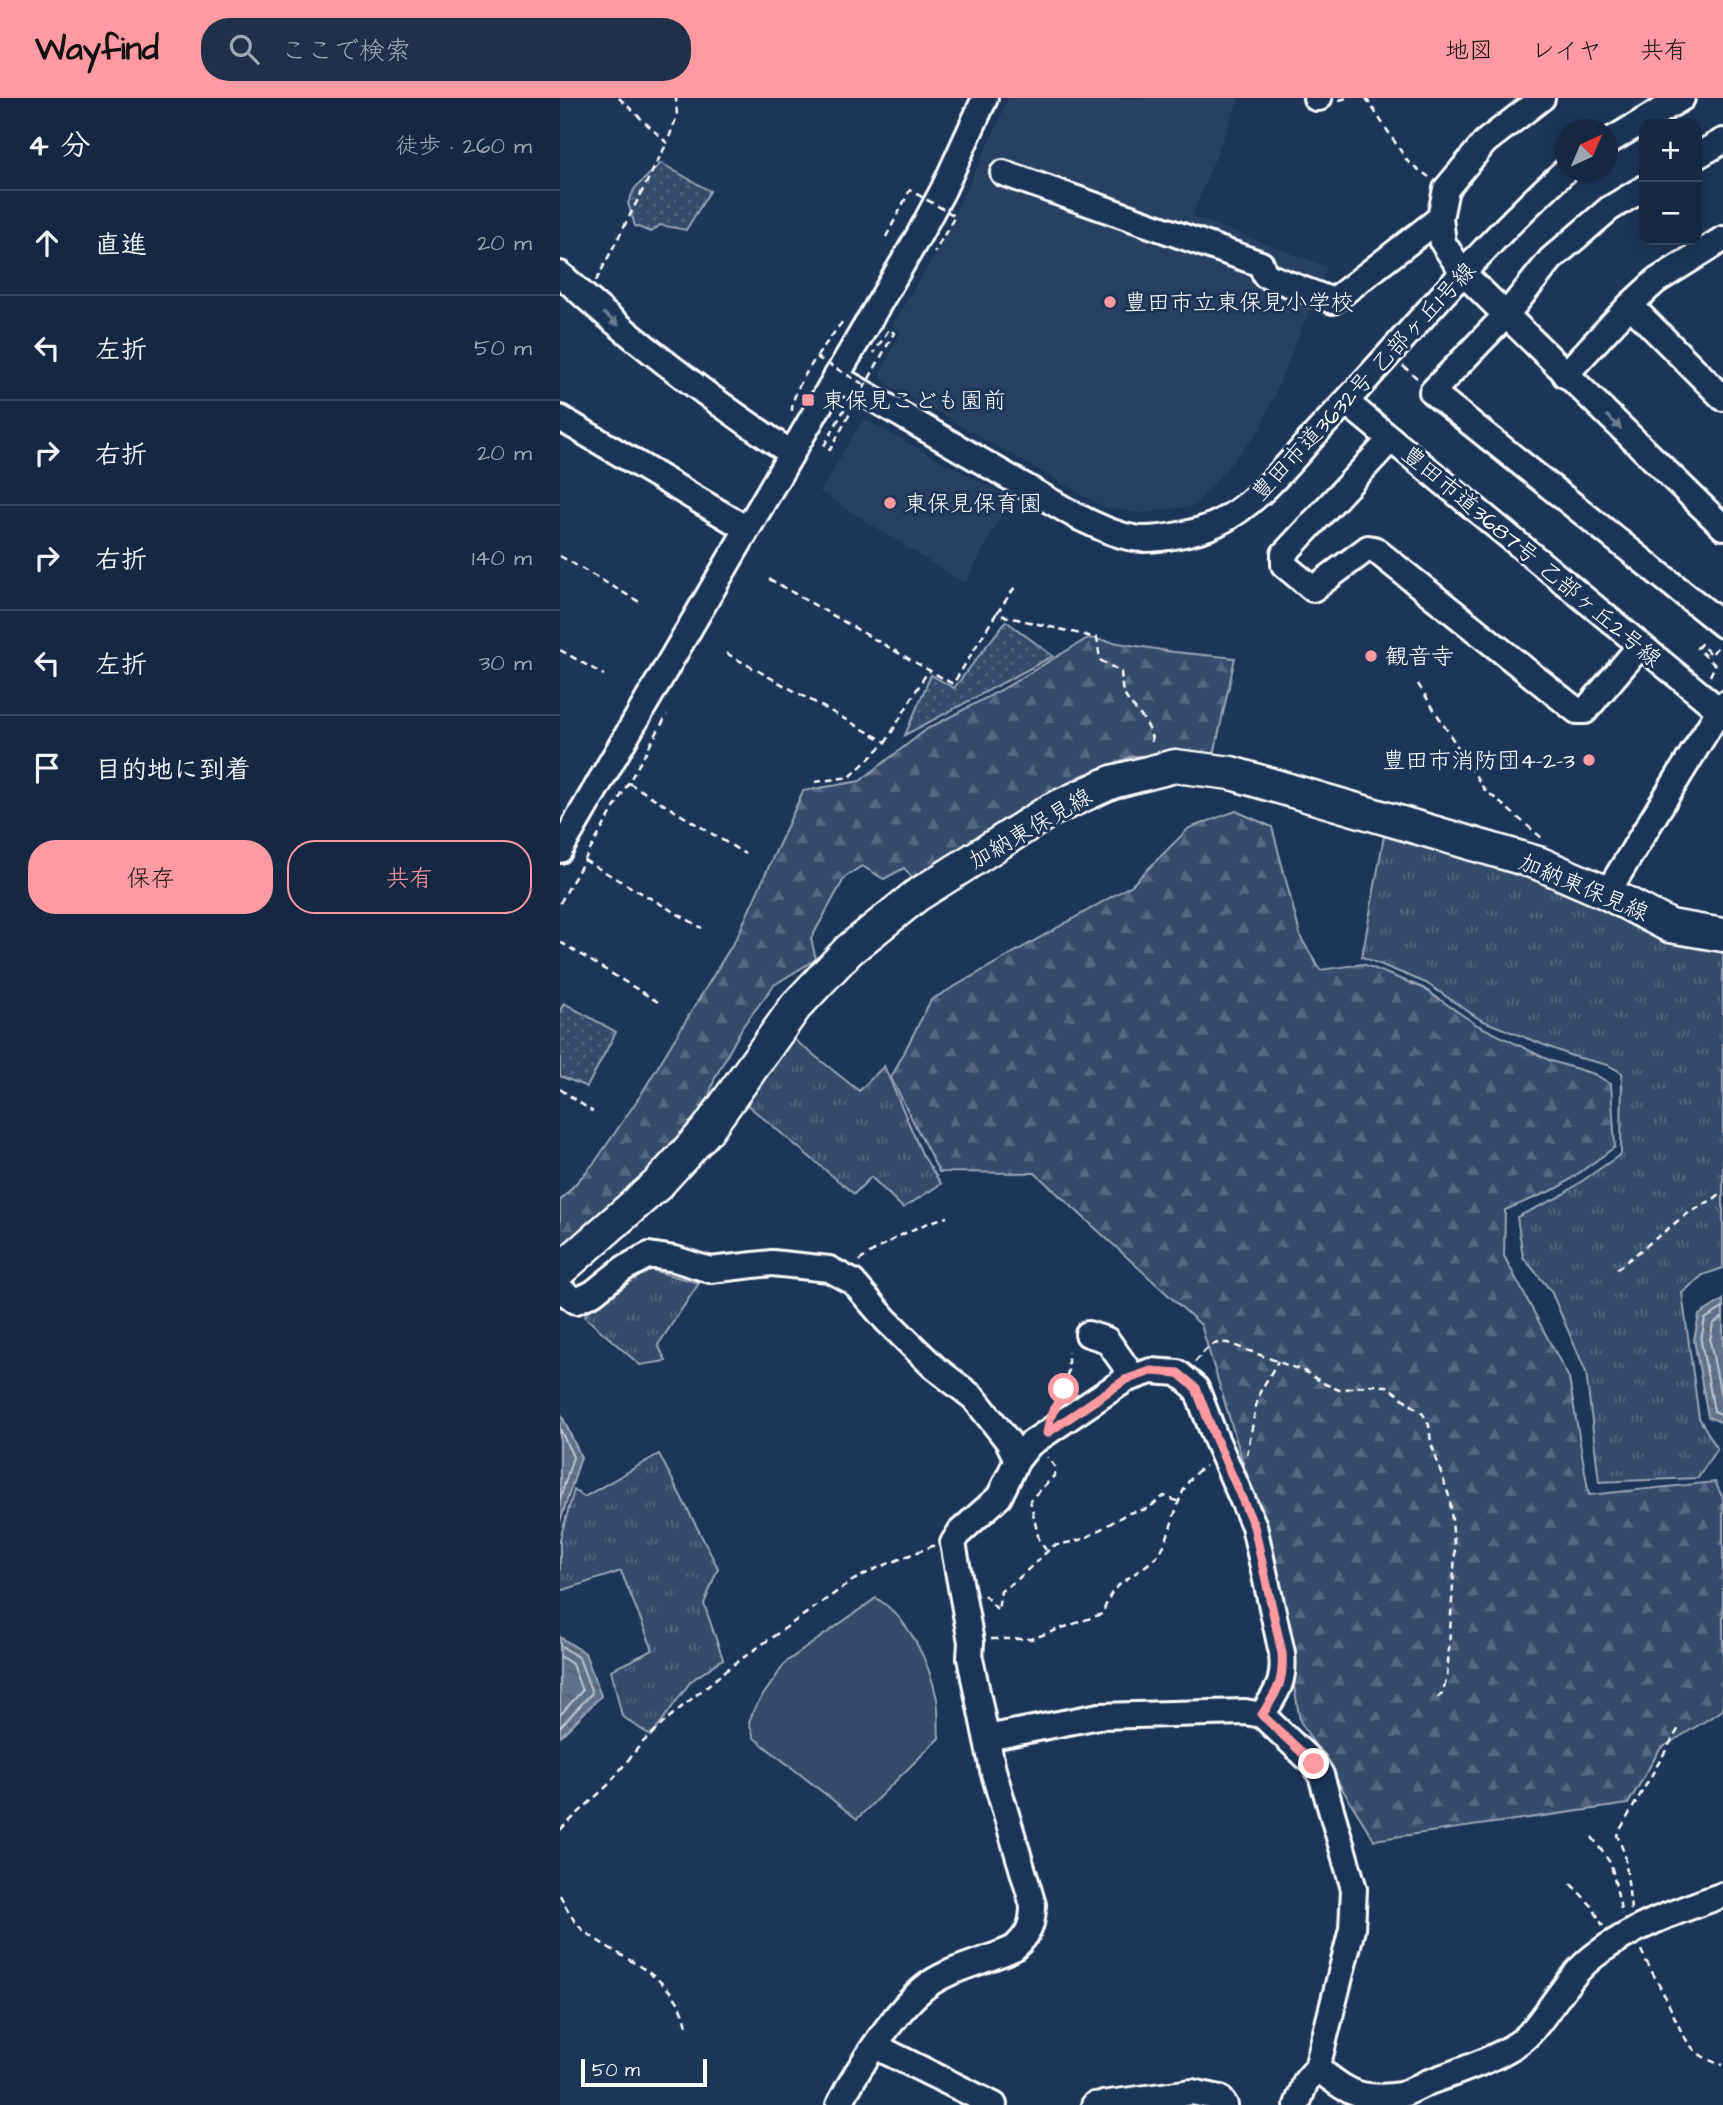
<!DOCTYPE html>
<html lang="ja">
<meta charset="utf-8">
<style>
:root{--surface:#162841;--page:#1f3048;--text:#f1f3f6;--muted:#9ea6b1;--line:#35445a;--accent:#ff9aa2}
body{margin:0;font-family:"Architects Daughter","Klee One",sans-serif;background:var(--page);color:var(--text)}
.controls{position:absolute;right:21px;top:21px;display:grid;overflow:hidden;border-radius:14px;box-shadow:0 4px 18px #0003}
.controls button{width:63px;height:63px;display:grid;place-items:center;padding:0;border:0;border-bottom:2px solid var(--line);background:var(--surface);color:var(--text);font:35px sans-serif}
.compass{position:absolute;left:995px;top:21px;width:63px;height:63px;border-radius:50%;background:var(--surface);box-shadow:0 4px 18px #0003;rotate:44deg}
.scale{position:absolute;left:21px;bottom:18px;width:126px;box-sizing:border-box;padding-left:7px;border:4px solid #fff;border-top:0;font-size:19px;line-height:24px;white-space:nowrap;color:#fff;-webkit-text-stroke:5px #1d3557;paint-order:stroke}
.stop{position:absolute;width:21px;height:21px;margin:-16px;border:5px solid #ff9aa2;border-radius:50%;background:#fff}
.stop.end{background:#ff9aa2;border-color:#fff;box-shadow:0 2px 7px #0008}
.list{margin:0;padding:0;list-style:none}
h2{display:flex;justify-content:space-between;align-items:center;height:91px;margin:0;padding:0 28px;font-size:30px}
h2 small{font-size:23px;font-weight:400;color:var(--muted)}
.list li{display:grid;grid-template-columns:46px 1fr auto;gap:21px;align-items:center;box-sizing:border-box;height:105px;padding:0 28px;border-top:2px solid var(--line)}
.list b{display:block;font-size:26px;white-space:nowrap}
.list em{font-size:23px;font-style:normal;color:var(--muted)}
.actions{display:flex;gap:14px;padding:21px 28px}
.actions a{flex:1;padding:16px 0;border:2px solid var(--accent);border-radius:28px;text-align:center;font-size:24px;color:var(--accent)}
.actions .main{background:var(--accent);color:#111}
.icon{flex:none;width:38px;height:38px;fill:none;stroke:currentColor;stroke-width:2;stroke-linecap:round;stroke-linejoin:round}
.map{position:relative;flex:none;width:1163px;height:2007px;overflow:hidden}
header{display:flex;align-items:center;gap:42px;box-sizing:border-box;height:98px;padding:0 35px;background:var(--accent);color:#111}
header strong{font-size:33px}
nav{display:flex;gap:38px;margin-inline-start:auto;font-size:24px}
.search{width:490px;height:63px;background:var(--page);display:flex;align-items:center;gap:18px;box-sizing:border-box;padding:0 24px;border-radius:28px;color:var(--muted);font-size:26px}
main{display:flex}
aside{flex:1;background:var(--surface)}
.map>svg:first-child{display:block}
.built{fill:#2a4161}
.grass{fill:url(#grass-tufts);stroke:#9aa5b4;stroke-width:2}
.forest{fill:url(#forest-firs);stroke:#9aa5b4;stroke-width:2}
.park{fill:url(#park-dots);stroke:#9aa5b4;stroke-width:2}
.pitch{fill:#364b69;stroke:#9aa5b4;stroke-width:2}
.water{fill:url(#water-ripples);stroke:#a0aab8;stroke-width:2}
.lines{fill:none;stroke-linecap:round;stroke-linejoin:round}
.shore{stroke:#c0c7d0;stroke-width:2}
.minor-casing{stroke:#fff;stroke-width:30}
.major-casing{stroke:#fff;stroke-width:37}
.path{stroke:#fff;stroke-width:2.5;stroke-dasharray:7 5;stroke-linecap:butt}
.minor{stroke:#1d3557;stroke-width:24}
.major{stroke:#1d3557;stroke-width:32}
.path-bridge{stroke:#fff;stroke-width:2.5;stroke-dasharray:7 5;stroke-linecap:butt}
.oneway{fill:#6c7c92}
.route{stroke:#ff9aa2;stroke-width:9}
.poi-dot{fill:#ff9aa2;stroke:#1d3557;stroke-width:2.5}
.labels{text-anchor:middle;stroke-width:6;stroke-linejoin:round;paint-order:stroke}
.poi-label{font-size:23px;fill:#fff;stroke:#1d3557;text-anchor:start}
.street-label{font-size:23px;fill:#fff;stroke:#1d3557}
</style>
<header>
<strong>Wayfind</strong>
<div class="search"><svg class="icon" aria-label="search" viewBox="0 0 24 24"><circle cx="10" cy="10" r="6"/><path d="M15 15l6 6"/></svg>ここで検索</div>
<nav><a>地図</a><a>レイヤ</a><a>共有</a></nav>
</header>
<main>
<aside>
<h2>4 分<small>徒歩 · 260 m</small></h2>
<ul class="list">
<li><svg class="icon" aria-label="ahead" viewBox="0 0 24 24"><path d="M12 20V5M6 11l6-6 6 6"/></svg><div><b>直進</b></div><em>20 m</em></li>
<li><svg class="icon" aria-label="left" viewBox="0 0 24 24"><path d="M17 20v-9H6M10 6l-5 5 5 5"/></svg><div><b>左折</b></div><em>50 m</em></li>
<li><svg class="icon" aria-label="right" viewBox="0 0 24 24"><path d="M7 20v-9h11M14 6l5 5-5 5"/></svg><div><b>右折</b></div><em>20 m</em></li>
<li><svg class="icon" aria-label="right" viewBox="0 0 24 24"><path d="M7 20v-9h11M14 6l5 5-5 5"/></svg><div><b>右折</b></div><em>140 m</em></li>
<li><svg class="icon" aria-label="left" viewBox="0 0 24 24"><path d="M17 20v-9H6M10 6l-5 5 5 5"/></svg><div><b>左折</b></div><em>30 m</em></li>
<li><svg class="icon" aria-label="arrive" viewBox="0 0 24 24"><path d="M6 21V4h12l-3 4 3 4H6"/></svg><div><b>目的地に到着</b></div></li>
</ul>
<div class="actions"><a class="main">保存</a><a>共有</a></div>
</aside>
<div class="map">
<svg width="1163" height="2007" viewBox="0 0 1163 2007">
<defs>
<pattern id="grass-tufts" width="24" height="20" patternUnits="userSpaceOnUse" patternTransform="scale(1.75)"><rect width="24" height="20" fill="#364b69"/><path d="M3 7l-1-3M5 7V3M7 7l1-3M15 17l-1-3M17 17v-4M19 17l1-3" fill="none" stroke="#546680"/></pattern>
<pattern id="forest-firs" width="22" height="20" patternUnits="userSpaceOnUse" patternTransform="scale(1.75)"><rect width="22" height="20" fill="#364b69"/><path d="M5 1l3.5 6h-7zM16 11l3.5 6h-7z" fill="#546680"/></pattern>
<pattern id="park-dots" width="8" height="8" patternUnits="userSpaceOnUse" patternTransform="scale(1.75)"><rect width="8" height="8" fill="#364b69"/><path d="M2 2h.1M6 6h.1" fill="none" stroke="#546680" stroke-width="1.8" stroke-linecap="round"/></pattern>
<pattern id="water-ripples" width="26" height="14" patternUnits="userSpaceOnUse" patternTransform="scale(1.75)"><rect width="26" height="14" fill="#617289"/><path d="M2 4q2-2 4 0t4 0M15 11q2-2 4 0t4 0" fill="none" stroke="#555d67"/></pattern>
</defs>
<rect width="100%" height="100%" fill="#1d3557"/>
<filter id="ink" filterUnits="userSpaceOnUse"><feTurbulence type="fractalNoise" baseFrequency=".0143" numOctaves="2"/><feDisplacementMap in="SourceGraphic" scale="14" xChannelSelector="R" yChannelSelector="G"/><feConvolveMatrix kernelMatrix="1 2 1 2 8 2 1 2 1" color-interpolation-filters="sRGB"/></filter>
<g filter="url(#ink)">
<g class="built">
<path d="M448 0H679L632 118 767 169 700 332 634 408 582 415 545 410 324 284 321 274 340 234 332 227 375 156 436 30Z"/>
<path d="M303 321 451 400 405 486 260 394Z"/>
</g>
<g class="grass">
<path d="M824 738 976 772 1163 847V1170L1143 1177 1122 1195 1139 1320 1157 1350 1138 1380 1039 1384 1026 1274 991 1193 963 1159 957 1119 999 1099 1061 1056 1062 975 1048 967 1012 958 921 922 866 885 802 859Z"/>
<path d="M231 939 299 993 324 968 362 1056 381 1086 343 1110 311 1079 294 1096 185 1005Z"/>
<path d="M88 1171 139 1185 98 1247 106 1263 80 1267 25 1219 35 1198Z"/>
<path d="M99 1356 158 1470 144 1506 163 1561 131 1583 91 1638 62 1618 51 1572 93 1552 61 1473 4 1492 0 1490V1441L14 1392 24 1399Z"/>
</g>
<g class="forest">
<path d="M528 540 614 554 675 560 654 657 573 658 520 678 353 780 344 770 324 781 302 768 285 779 251 841 256 861 214 887 183 928 155 980 142 1017 79 1086 0 1152V1103L35 1064 80 998 178 837 243 693 300 683 367 631 441 592Z"/>
<path d="M676 713 712 729 741 840 760 872 803 866 863 890 917 927 991 963 1034 976 1051 986 1055 1049 998 1090 945 1112 944 1158 1009 1280 1029 1397 1155 1384 1163 1400V1612L1100 1651 1068 1706 814 1742 740 1623 712 1459 641 1227 475 1075 379 1074 331 980 371 902 572 787 629 730Z"/>
</g>
<g class="park">
<path d="M101 65 150 93 126 132 100 127 91 134 75 128 68 105 75 90Z"/>
<path d="M446 523 493 558 345 637 371 577 394 590Z"/>
<path d="M4 905 56 934 27 989 0 978V913Z"/>
</g>
<path class="pitch" d="M316 1500C349 1520 369 1564 377 1601 379 1614 378 1627 379 1640L297 1721 194 1640 189 1624 195 1609 226 1564Z"/>
<g class="water">
<path d="M1163 1202V1325L1148 1319 1134 1242 1139 1217Z"/>
<path d="M0 1314 21 1359 0 1424Z"/>
<path d="M0 1539 25 1555 41 1598 0 1639Z"/>
</g>
<g class="lines">
<g class="shore">
<path d="M1163 1210 1145 1221 1141 1243 1154 1313 1163 1317"/>
<path d="M1163 1219 1153 1226 1150 1243 1163 1308"/>
<path d="M0 1331 13 1359 0 1401"/>
<path d="M0 1547 19 1560 32 1595 0 1629"/>
<path d="M0 1558 12 1566 22 1593 0 1617"/>
</g>
<g class="minor-casing">
<g id="minor">
<path d="M756 0H759"/>
<path d="M982 0 925 44 886 91 880 120 883 145 903 175 1163 429"/>
<path d="M1048 44 1122 0"/>
<path d="M1137 58 1163 43"/>
<path d="M443 75 701 166 705 177 773 203 880 120"/>
<path d="M1084 90 1049 111 991 161 946 217 872 294 1163 527"/>
<path d="M0 176C71 241 150 301 231 355"/>
<path d="M1070 207 1163 300"/>
<path d="M1005 277 1070 207 1096 183 1163 141"/>
<path d="M276 279 518 419C538 428 560 440 583 441 603 441 637 435 656 426 698 406 729 364 761 330 843 244 917 152 1006 72"/>
<path d="M786 304 1159 612"/>
<path d="M0 320 187 431"/>
<path d="M831 341 724 456V467L753 491 808 450 814 451 1017 613H1025L1080 548"/>
<path d="M0 752 359 137 383 92 425 0"/>
<path d="M1047 795 1163 606"/>
<path d="M0 1191 16 1203 33 1195 63 1171 89 1157 115 1161 150 1172 212 1165 269 1171 293 1184 326 1222 374 1269 414 1300 448 1343 457 1362"/>
<path d="M528 1236 547 1242 573 1279"/>
<path d="M427 1640 539 1618 685 1614 702 1617 754 1666 761 1677 794 1791 792 1831 757 1970 746 1983 737 2007"/>
<path d="M315 1948 434 2007"/>
<path d="M757 1970C773 1982 788 1996 808 1998 818 1999 830 1999 840 1997 850 1994 859 1988 869 1984 897 1974 949 1957 969 1936 992 1911 1007 1879 1034 1858 1073 1828 1117 1813 1163 1797"/>
<path d="M279 2007C297 1971 337 1909 369 1886 394 1869 427 1863 454 1850 469 1837 473 1826 473 1807L433 1672 410 1560 411 1544 393 1445 400 1434 439 1399 457 1362 470 1346 565 1282 591 1273 618 1275 636 1290 655 1339 694 1428 722 1555C725 1585 717 1593 702 1617"/>
<path d="M534 2007 632 1994 660 2000 665 2007"/>
</g>
</g>
<g class="major-casing">
<path id="major" d="M0 1172 97 1087 147 1032 236 908 289 852 356 798 491 712 552 684 615 668 671 675 978 765 1047 795 1110 828 1163 837"/>
</g>
<g class="path">
<path d="M59 0 107 45 117 18 116 0"/>
<path d="M806 0 848 64 869 79"/>
<path d="M779 2 787 0"/>
<path d="M36 183 107 45"/>
<path d="M843 268 857 280"/>
<path d="M232 313C231 289 268 243 283 223"/>
<path d="M0 458 83 506"/>
<path d="M209 481 393 586 436 516 537 540 540 562 561 574C562 581 561 591 564 596 573 613 596 627 591 649"/>
<path d="M437 515 455 489"/>
<path d="M0 552 44 577"/>
<path d="M166 555 326 644"/>
<path d="M1150 578 1155 567 1137 550 1141 546 1151 557 1160 546"/>
<path d="M858 586 924 691 982 740"/>
<path d="M255 684 290 679 326 644 369 571"/>
<path d="M69 685 185 756"/>
<path d="M24 762 142 830"/>
<path d="M0 805 107 617"/>
<path d="M0 844 98 904"/>
<path d="M0 991 33 1014"/>
<path d="M299 1163C327 1144 354 1128 387 1119"/>
<path d="M1057 1171 1124 1118 1155 1100 1163 1093"/>
<path d="M635 1264C647 1251 650 1243 668 1245L746 1274 765 1286 779 1292 810 1287 827 1288 863 1316 869 1327 871 1345 890 1401 895 1456 887 1580 882 1595 876 1601"/>
<path d="M499 1301 508 1274V1254"/>
<path d="M687 1357 696 1308 700 1294 718 1263"/>
<path d="M486 1452 479 1442 470 1402 494 1378 495 1369 487 1359"/>
<path d="M424 1497 438 1512 441 1493 458 1481 493 1448 524 1441 568 1415 587 1411 604 1398 619 1404"/>
<path d="M431 1541H471L542 1516C546 1508 548 1499 554 1492 569 1476 593 1468 603 1449 616 1422 617 1385 645 1368"/>
<path d="M0 1732 48 1687 81 1646 111 1618 170 1569 292 1483 315 1471 375 1447"/>
<path d="M1032 1739 1051 1766 1062 1816"/>
<path d="M1011 1786 1032 1808 1043 1828"/>
<path d="M0 1797C6 1809 13 1824 24 1833 58 1860 120 1879 127 1929"/>
<path d="M1071 1812 1065 1757 1057 1737 1120 1628"/>
<path d="M1081 1852C1089 1870 1100 1887 1108 1905 1123 1936 1127 1957 1163 1967"/>
</g>
<use href="#minor" class="minor"/>
<use href="#major" class="major"/>
<g class="path-bridge">
<path d="M326 139 350 92 395 118 374 155"/>
<path d="M256 259 305 287"/>
<path d="M285 310 264 348 270 352 334 235 329 231 314 255"/>
</g>
</g>
<defs><path id="oneway-solid" d="M-6-.8H1V-3.2L6.5 0L1 3.2V.8H-6Z" transform="scale(1.75)"/></defs>
<g class="oneway">
<use href="#oneway-solid" transform="translate(51 221) rotate(39)"/>
<use href="#oneway-solid" transform="translate(1054 324) rotate(44)"/>
</g>
</g>
<g class="lines" filter="url(#ink)">
<path class="route" d="M504 1291 490 1320 487 1335 565 1282 591 1273 618 1275 636 1290 655 1339 694 1428 722 1555C724 1585 717 1593 702 1617L754 1666"/>
</g>
<g class="poi-dot">
<circle cx="550" cy="204" r="7"/>
<rect x="241" y="295" width="14" height="14" rx="3.5"/>
<circle cx="330" cy="405" r="7"/>
<circle cx="811" cy="558" r="7"/>
<circle cx="1029" cy="662" r="7"/>
</g>
<g class="labels">
<g class="poi-label">
<text x="564" y="212">豊田市立東保見小学校</text>
<text x="262" y="310">東保見こども園前</text>
<text x="344" y="413">東保見保育園</text>
<text x="825" y="566">観音寺</text>
<text x="1015" y="670" text-anchor="end">豊田市消防団4-2-3</text>
</g>
<g class="street-label">
<text transform="translate(803 283) rotate(-47)" y="8">豊田市道3632号 乙部ヶ丘1号線</text>
<text transform="translate(972 458) rotate(40)" y="8">豊田市道3687号 乙部ヶ丘2号線</text>
<text transform="translate(470 730) rotate(-30)" y="8">加納東保見線</text>
<text transform="translate(1024 789) rotate(23)" y="8">加納東保見線</text>
</g>
</g>
</svg>
<div class="controls">
<button>+</button>
<button>−</button>
</div>
<svg class="compass" viewBox="-18 -18 36 36"><path d="M0-13l5 13h-10z" fill="#e53935"/><path d="M0 13l5-13h-10z" fill="#9ea6b1"/></svg>
<div class="scale">50 m</div>
<div class="stop" style="left:504px;top:1291px"></div>
<div class="stop end" style="left:754px;top:1666px"></div>
</div>
</main>
